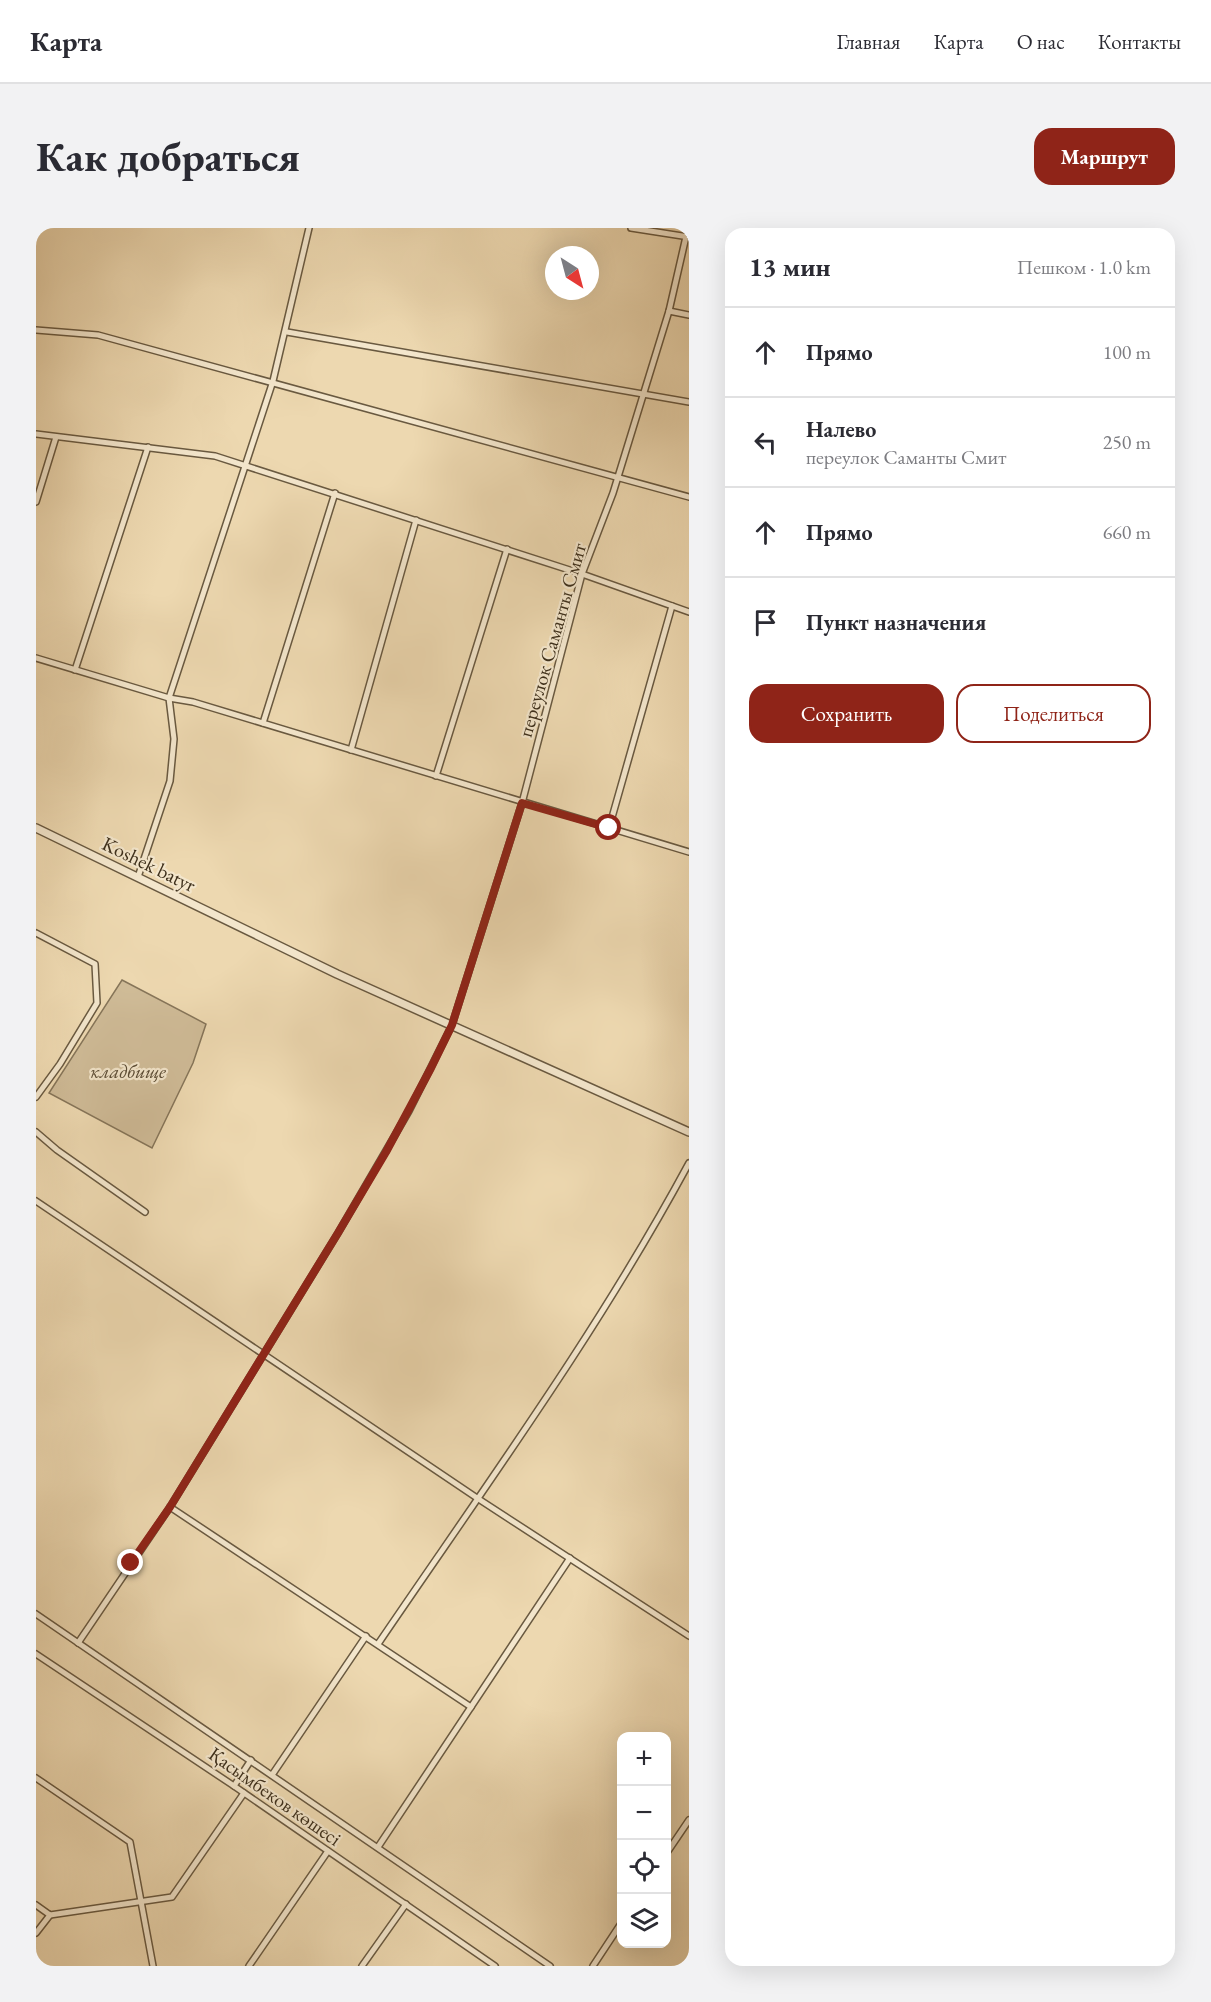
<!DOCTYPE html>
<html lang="ru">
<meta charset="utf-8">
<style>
:root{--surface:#fff;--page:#f2f2f3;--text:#2b2b33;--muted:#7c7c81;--line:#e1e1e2;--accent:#8f2418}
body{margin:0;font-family:"EB Garamond",serif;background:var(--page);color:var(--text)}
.controls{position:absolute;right:18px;bottom:18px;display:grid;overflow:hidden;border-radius:12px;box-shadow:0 6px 24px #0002}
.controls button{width:54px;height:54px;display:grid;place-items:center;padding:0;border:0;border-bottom:2px solid var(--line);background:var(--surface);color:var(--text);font:30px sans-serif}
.compass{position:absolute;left:509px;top:18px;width:54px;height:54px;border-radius:50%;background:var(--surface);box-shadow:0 6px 24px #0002;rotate:144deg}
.stop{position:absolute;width:18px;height:18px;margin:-14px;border:4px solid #8f2418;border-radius:50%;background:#fff}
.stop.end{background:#8f2418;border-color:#fff;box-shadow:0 2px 6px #0008}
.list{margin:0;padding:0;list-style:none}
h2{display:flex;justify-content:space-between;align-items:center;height:78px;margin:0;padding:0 24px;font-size:26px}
h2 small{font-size:20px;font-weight:400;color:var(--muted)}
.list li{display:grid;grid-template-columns:39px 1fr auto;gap:18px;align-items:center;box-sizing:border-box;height:90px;padding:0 24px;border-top:2px solid var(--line)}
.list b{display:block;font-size:22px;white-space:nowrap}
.list p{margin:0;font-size:20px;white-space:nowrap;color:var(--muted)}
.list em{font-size:20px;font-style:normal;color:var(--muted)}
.actions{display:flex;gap:12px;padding:18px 24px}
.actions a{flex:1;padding:14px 0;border:2px solid var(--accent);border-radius:18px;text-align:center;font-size:21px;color:var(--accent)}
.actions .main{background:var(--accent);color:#fff}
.icon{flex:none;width:33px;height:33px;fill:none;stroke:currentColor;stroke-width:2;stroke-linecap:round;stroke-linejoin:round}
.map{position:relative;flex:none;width:653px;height:1738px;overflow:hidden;border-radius:18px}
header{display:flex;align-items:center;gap:36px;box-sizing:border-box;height:84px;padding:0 30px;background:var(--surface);border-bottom:2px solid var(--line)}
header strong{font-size:28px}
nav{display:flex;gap:33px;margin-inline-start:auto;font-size:21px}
.intro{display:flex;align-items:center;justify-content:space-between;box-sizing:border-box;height:144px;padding:0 36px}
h1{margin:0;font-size:42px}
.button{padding:15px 27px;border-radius:18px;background:var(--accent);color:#fff;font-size:21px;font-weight:700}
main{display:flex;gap:36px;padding:0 36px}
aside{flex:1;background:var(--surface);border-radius:18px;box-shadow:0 6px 24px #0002}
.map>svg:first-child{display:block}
.green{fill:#cfbb97;stroke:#867559;stroke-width:1.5}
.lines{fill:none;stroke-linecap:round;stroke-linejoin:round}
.minor-casing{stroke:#695940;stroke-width:8}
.tertiary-casing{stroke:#695940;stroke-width:10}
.minor{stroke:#f3e6cc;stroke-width:5}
.tertiary{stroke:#f3e6cc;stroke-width:7}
.route{stroke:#8f2418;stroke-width:8}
.labels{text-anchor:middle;stroke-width:4.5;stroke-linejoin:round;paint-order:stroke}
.street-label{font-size:20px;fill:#3d2f1b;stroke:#f3e6cc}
.park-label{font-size:20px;font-style:italic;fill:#5a4b34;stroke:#f3e6cc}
</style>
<header>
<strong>Карта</strong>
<nav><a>Главная</a><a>Карта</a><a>О нас</a><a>Контакты</a></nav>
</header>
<div class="intro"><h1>Как добраться</h1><a class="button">Маршрут</a></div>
<main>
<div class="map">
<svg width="653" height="1738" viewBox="0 0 653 1738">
<rect width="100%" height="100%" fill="#edd8b0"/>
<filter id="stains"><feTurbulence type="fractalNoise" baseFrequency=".00333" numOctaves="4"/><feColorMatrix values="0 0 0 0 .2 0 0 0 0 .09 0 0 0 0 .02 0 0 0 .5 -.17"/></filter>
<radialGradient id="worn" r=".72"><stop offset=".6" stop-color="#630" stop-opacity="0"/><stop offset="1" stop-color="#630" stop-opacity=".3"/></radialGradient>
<path class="green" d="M86 752 170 796 157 835 116 920 13 865Z"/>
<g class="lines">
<g class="minor-casing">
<g id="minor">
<path d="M595 0 653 9"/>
<path d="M633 83 653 87"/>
<path d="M0 102 62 107 653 269"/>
<path d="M251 104 653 174"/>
<path d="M0 206 179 228 546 346 653 384"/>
<path d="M0 274 20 209"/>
<path d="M0 430 133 470 157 474 653 624"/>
<path d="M39 442 112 219"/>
<path d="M227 495 299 265"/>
<path d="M315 522 380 292"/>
<path d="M400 548 471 321"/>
<path d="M573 600 636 378"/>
<path d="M102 649 134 553 138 511 133 470 237 153 273 0"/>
<path d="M0 705 59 736 61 775 24 836 0 869"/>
<path d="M0 904 21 922 109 984"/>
<path d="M0 973 441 1270 653 1408"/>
<path d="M134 1279 435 1479"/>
<path d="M0 1386 514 1738"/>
<path d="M42 1415 134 1279 302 1005 373 883 416 797 486 575 546 346 577 265 633 83 652 0"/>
<path d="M342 1416C450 1257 562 1104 653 935"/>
<path d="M0 1426 198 1558 459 1738"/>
<path d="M236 1547 330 1408"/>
<path d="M0 1550 94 1614 117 1738"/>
<path d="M198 1558 215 1532"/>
<path d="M342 1619 534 1330"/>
<path d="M630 1626 653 1592"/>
<path d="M0 1677 14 1687 136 1669 208 1565"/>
<path d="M0 1705 14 1687"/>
<path d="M213 1738 292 1623"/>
<path d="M326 1738 370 1676"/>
<path d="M557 1738 586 1694"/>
</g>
</g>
<g class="tertiary-casing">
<path id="tertiary" d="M0 600 301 746 653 904"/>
</g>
<use href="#minor" class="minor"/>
<use href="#tertiary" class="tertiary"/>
</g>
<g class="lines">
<path class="route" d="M95 1335 134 1279 302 1005 350 924 395 840 416 797 486 575 573 600"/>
</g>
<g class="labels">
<g class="street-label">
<text transform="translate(516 412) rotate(-74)" y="7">переулок Саманты Смит</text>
<text transform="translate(113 636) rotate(26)" y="7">Koshek batyr</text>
<text transform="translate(239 1568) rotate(35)" y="7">Қасымбеков көшесі</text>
</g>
<g class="park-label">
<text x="92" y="850">кладбище</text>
</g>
</g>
<rect width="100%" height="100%" filter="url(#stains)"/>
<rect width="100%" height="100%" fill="url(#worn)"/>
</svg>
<div class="controls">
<button>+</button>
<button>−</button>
<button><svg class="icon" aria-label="locate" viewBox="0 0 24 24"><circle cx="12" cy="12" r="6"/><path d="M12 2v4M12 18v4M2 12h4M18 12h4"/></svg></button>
<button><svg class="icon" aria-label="layers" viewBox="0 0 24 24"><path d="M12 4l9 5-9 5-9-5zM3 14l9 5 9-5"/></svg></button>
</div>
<svg class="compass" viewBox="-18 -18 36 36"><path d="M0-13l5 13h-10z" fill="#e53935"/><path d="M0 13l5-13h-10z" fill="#7c7c81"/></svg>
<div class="stop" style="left:573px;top:600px"></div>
<div class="stop end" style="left:95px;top:1335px"></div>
</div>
<aside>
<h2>13 мин<small>Пешком · 1.0 km</small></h2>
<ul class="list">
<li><svg class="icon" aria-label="ahead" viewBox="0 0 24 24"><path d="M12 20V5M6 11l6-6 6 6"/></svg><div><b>Прямо</b></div><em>100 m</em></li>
<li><svg class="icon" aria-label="left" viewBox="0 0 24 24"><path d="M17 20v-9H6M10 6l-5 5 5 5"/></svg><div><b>Налево</b><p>переулок Саманты Смит</p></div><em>250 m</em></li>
<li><svg class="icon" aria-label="ahead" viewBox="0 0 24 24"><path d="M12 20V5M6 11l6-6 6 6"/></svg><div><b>Прямо</b></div><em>660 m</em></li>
<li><svg class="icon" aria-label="arrive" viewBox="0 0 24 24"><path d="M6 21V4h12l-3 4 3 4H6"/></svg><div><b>Пункт назначения</b></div></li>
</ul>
<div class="actions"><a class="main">Сохранить</a><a>Поделиться</a></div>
</aside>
</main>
